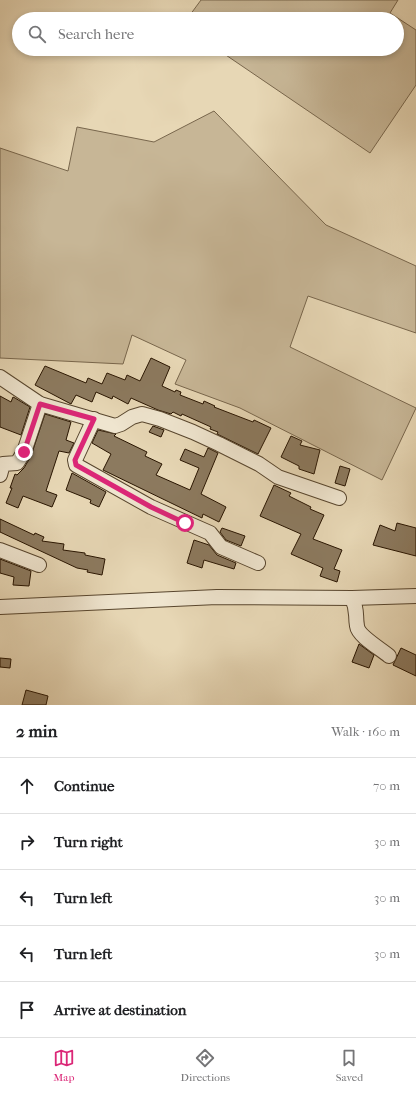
<!DOCTYPE html>
<meta charset="utf-8">
<style>
:root{--surface:#fff;--page:#f6f6f6;--text:#202124;--muted:#757577;--line:#e0e0e0;--accent:#db2777}
body{margin:0;font-family:"IM FELL French Canon",serif;background:var(--page);color:var(--text)}
.stop{position:absolute;width:12px;height:12px;margin:-9px;border:3px solid #db2777;border-radius:50%;background:#fff}
.stop.end{background:#db2777;border-color:#fff;box-shadow:0 1px 4px #0008}
.list{margin:0;padding:0;list-style:none}
h2{display:flex;justify-content:space-between;align-items:center;height:52px;margin:0;padding:0 16px;font-size:17px}
h2 small{font-size:13px;font-weight:400;color:var(--muted)}
.list li{display:grid;grid-template-columns:26px 1fr auto;gap:12px;align-items:center;box-sizing:border-box;height:56px;padding:0 16px;border-top:1px solid var(--line)}
.list b{display:block;font-size:15px;white-space:nowrap}
.list em{font-size:13px;font-style:normal;color:var(--muted)}
.icon{flex:none;width:22px;height:22px;fill:none;stroke:currentColor;stroke-width:2;stroke-linecap:round;stroke-linejoin:round}
.map{position:relative;flex:none;width:416px;height:705px;overflow:hidden}
.search{position:absolute;background:var(--surface);box-shadow:0 2px 6px #0003;left:12px;right:12px;top:12px;height:44px;display:flex;align-items:center;gap:10px;box-sizing:border-box;padding:0 14px;border-radius:22px;color:var(--muted);font-size:15px}
.sheet{height:332px;background:var(--surface)}
nav{display:flex;justify-content:space-around;align-items:center;box-sizing:border-box;height:56px;border-top:1px solid var(--line);background:var(--surface);font-size:11px;color:var(--muted)}
nav a{display:grid;justify-items:center;gap:2px}
nav .on{color:var(--accent)}
.map>svg:first-child{display:block}
.green{fill:#c7b696;stroke:#78664c}
.building{fill:#8c7a5f;stroke:#291501}
.lines{fill:none;stroke-linecap:round;stroke-linejoin:round}
.minor-casing{stroke:#58462e;stroke-width:16}
.minor{stroke:#efe5cf;stroke-width:14}
.route{stroke:#db2777;stroke-width:5}
</style>
<div class="map">
<svg width="416" height="705" viewBox="0 0 416 705">
<rect width="100%" height="100%" fill="#e7d7b5"/>
<filter id="stains"><feTurbulence type="fractalNoise" baseFrequency=".005" numOctaves="4"/><feColorMatrix values="0 0 0 0 .2 0 0 0 0 .09 0 0 0 0 .02 0 0 0 .5 -.17"/></filter>
<radialGradient id="worn" r=".72"><stop offset=".6" stop-color="#630" stop-opacity="0"/><stop offset="1" stop-color="#630" stop-opacity=".3"/></radialGradient>
<g class="green">
<path d="M201 0H398L390 13 416 30V85L370 153 217 49H397V19H187Z"/>
<path d="M214 111 326 225 416 266V333L308 296 290 347 416 408 382 480 240 408 175 384 186 360 132 335 123 364 0 358V148L68 171 77 127 154 142Z"/>
</g>
<g class="building">
<path d="M151 358 170 367 162 386 175 392 176 390 181 392 180 395 203 404 204 401 215 406 214 407 253 422 254 420 271 428 258 454 217 434 218 432 210 429 211 427 182 414 181 416 173 412 171 414 158 410 131 398 128 404 113 396 112 399 96 392 92 402 76 395 71 404 35 385 45 366 86 383 88 378 102 384 107 373 125 380 127 375 140 381Z"/>
<path d="M0 396 11 402 13 397 15 398 30 407 21 435 0 427Z"/>
<path d="M45 414 71 422 66 440 74 443 69 453 59 451 46 491 57 495 52 507 23 496 18 508 6 503 12 488H10L15 474 17 475 24 468 31 456Z"/>
<path d="M153 426 164 430 161 437 149 432Z"/>
<path d="M98 430 116 434 114 436 147 452 145 456 162 464 156 475 190 490 199 468 180 460 185 449 204 457 208 448 218 453 201 494 226 507 219 522 203 514 202 518 103 470 111 454 92 443Z"/>
<path d="M291 436 302 441 300 445 320 450 314 474 299 469V466L281 457Z"/>
<path d="M340 466 350 469 345 486 335 483Z"/>
<path d="M72 473 106 492 99 507 90 503 91 500 66 490Z"/>
<path d="M274 485 291 493 289 496 311 507 310 509 324 515 313 539 342 550 334 569 340 571 337 582 320 576 323 568 291 554 301 534 260 516Z"/>
<path d="M0 519 34 535 35 533 44 537 42 541 64 544 63 550 85 553V555L105 559 102 575 87 572 88 570 77 568 0 532Z"/>
<path d="M397 523 416 528V556L373 545 380 525 395 531Z"/>
<path d="M222 528 245 536 241 546 226 540 220 532Z"/>
<path d="M194 540 209 545 217 555 236 563 234 569 204 560 202 568 187 563Z"/>
<path d="M0 559 31 571 29 586 13 585 14 577 0 573Z"/>
<path d="M359 644 374 655 369 668 352 662Z"/>
<path d="M401 648 416 655V676L393 665Z"/>
<path d="M0 658 11 659 10 668 0 667Z"/>
<path d="M26 690 48 696 46 705H22Z"/>
</g>
<g class="lines">
<g class="minor-casing">
<g id="minor">
<path d="M0 377 40 404 115 426 121 424 132 417 142 414 160 419 193 432 219 444 259 464 278 477 339 498"/>
<path d="M94 419 75 460 76 465 151 507 210 533 221 547 258 563"/>
<path d="M0 475 3 464 17 463 24 452 40 404"/>
<path d="M0 550 39 565"/>
<path d="M352 598C358 611 355 614 357 626 358 636 381 649 389 656"/>
<path d="M0 607 217 597 352 598 416 596"/>
</g>
</g>
<use href="#minor" class="minor"/>
</g>
<g class="lines">
<path class="route" d="M24 452 40 404 94 419 75 460 76 465 151 507 185 523"/>
</g>
<rect width="100%" height="100%" filter="url(#stains)"/>
<rect width="100%" height="100%" fill="url(#worn)"/>
</svg>
<div class="stop" style="left:185px;top:523px"></div>
<div class="stop end" style="left:24px;top:452px"></div>
<div class="search"><svg class="icon" aria-label="search" viewBox="0 0 24 24"><circle cx="10" cy="10" r="6"/><path d="M15 15l6 6"/></svg>Search here</div>
</div>
<section class="sheet">
<h2>2 min<small>Walk · 160 m</small></h2>
<ul class="list">
<li><svg class="icon" aria-label="ahead" viewBox="0 0 24 24"><path d="M12 20V5M6 11l6-6 6 6"/></svg><div><b>Continue</b></div><em>70 m</em></li>
<li><svg class="icon" aria-label="right" viewBox="0 0 24 24"><path d="M7 20v-9h11M14 6l5 5-5 5"/></svg><div><b>Turn right</b></div><em>30 m</em></li>
<li><svg class="icon" aria-label="left" viewBox="0 0 24 24"><path d="M17 20v-9H6M10 6l-5 5 5 5"/></svg><div><b>Turn left</b></div><em>30 m</em></li>
<li><svg class="icon" aria-label="left" viewBox="0 0 24 24"><path d="M17 20v-9H6M10 6l-5 5 5 5"/></svg><div><b>Turn left</b></div><em>30 m</em></li>
<li><svg class="icon" aria-label="arrive" viewBox="0 0 24 24"><path d="M6 21V4h12l-3 4 3 4H6"/></svg><div><b>Arrive at destination</b></div></li>
</ul>
</section>
<nav>
<a class="on"><svg class="icon" aria-label="map" viewBox="0 0 24 24"><path d="M3 6l6-2 6 2 6-2v14l-6 2-6-2-6 2zM9 4v14M15 6v14"/></svg>Map</a>
<a><svg class="icon" aria-label="directions" viewBox="0 0 24 24"><path d="M12 3l9 9-9 9-9-9zM9 14v-3h6M13 9l2 2-2 2"/></svg>Directions</a>
<a><svg class="icon" aria-label="saved" viewBox="0 0 24 24"><path d="M7 4h10v16l-5-4-5 4z"/></svg>Saved</a>
</nav>
